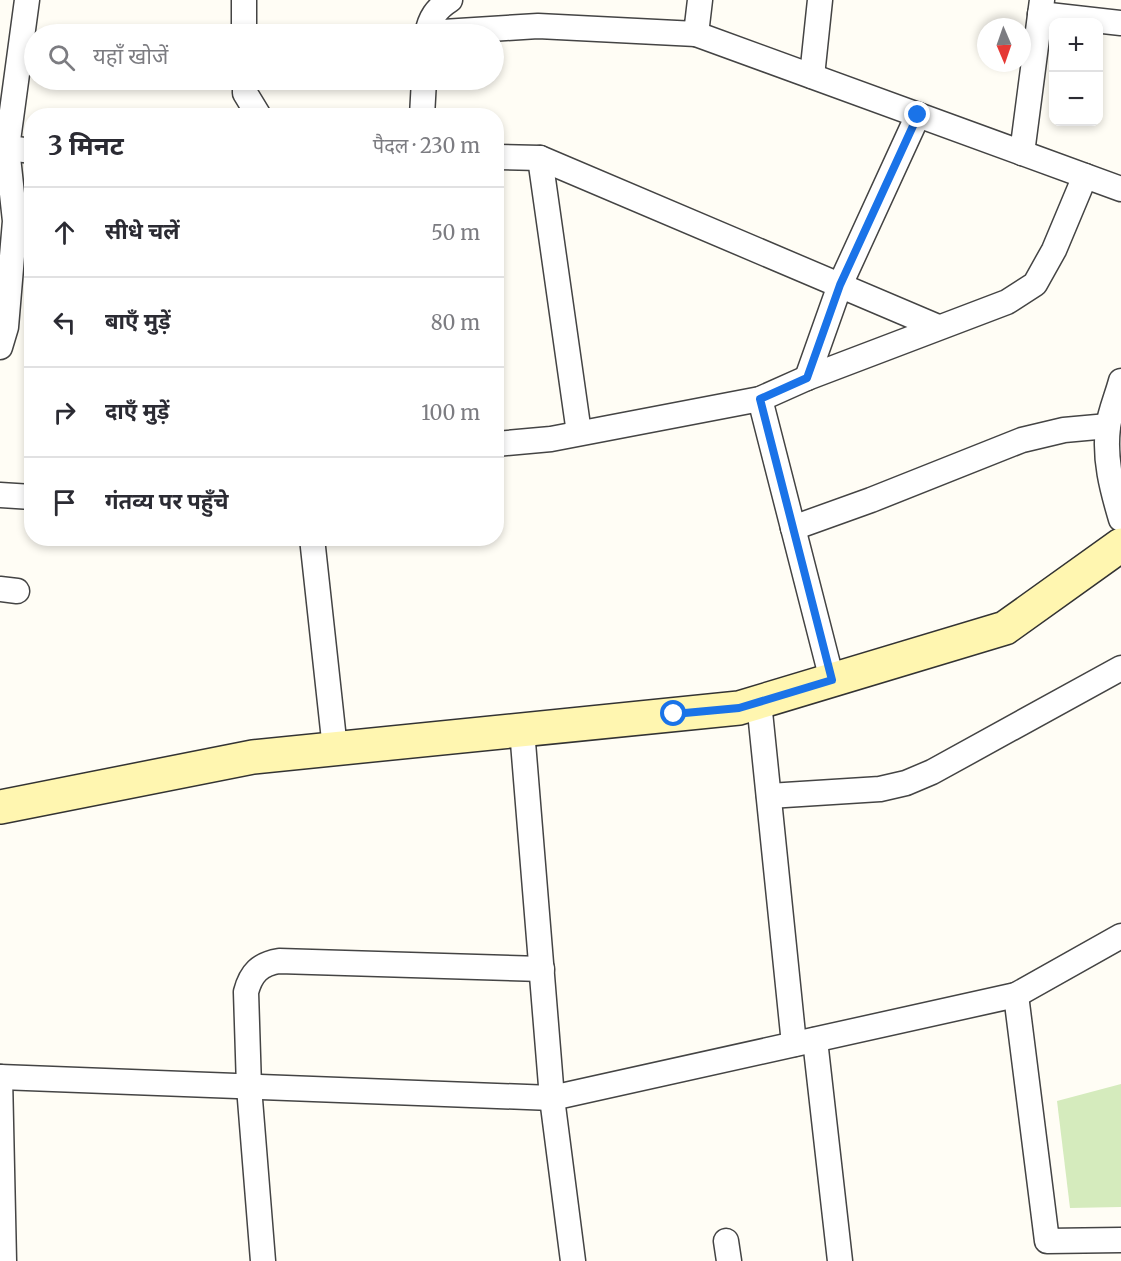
<!DOCTYPE html>
<html lang="hi">
<meta charset="utf-8">
<style>
:root{--surface:#fff;--page:#f2f2f3;--text:#2b2b33;--muted:#7c7c81;--line:#e1e1e2}
body{margin:0;font-family:Merriweather,"Noto Sans Devanagari",serif;background:var(--page);color:var(--text)}
.controls{position:absolute;right:18px;top:18px;display:grid;overflow:hidden;border-radius:12px;box-shadow:0 3px 9px #0003}
.controls button{width:54px;height:54px;display:grid;place-items:center;padding:0;border:0;border-bottom:2px solid var(--line);background:var(--surface);color:var(--text);font:30px sans-serif}
.compass{position:absolute;left:977px;top:18px;width:54px;height:54px;border-radius:50%;background:var(--surface);box-shadow:0 3px 9px #0003;rotate:178deg}
.stop{position:absolute;width:18px;height:18px;margin:-14px;border:4px solid #1a73e8;border-radius:50%;background:#fff}
.stop.end{background:#1a73e8;border-color:#fff;box-shadow:0 2px 6px #0008}
.list{margin:0;padding:0;list-style:none}
h2{display:flex;justify-content:space-between;align-items:center;height:78px;margin:0;padding:0 24px;font-size:26px}
h2 small{font-size:20px;font-weight:400;color:var(--muted)}
.list li{display:grid;grid-template-columns:39px 1fr auto;gap:18px;align-items:center;box-sizing:border-box;height:90px;padding:0 24px;border-top:2px solid var(--line)}
.list b{display:block;font-size:22px;white-space:nowrap}
.list em{font-size:20px;font-style:normal;color:var(--muted)}
.icon{flex:none;width:33px;height:33px;fill:none;stroke:currentColor;stroke-width:2;stroke-linecap:round;stroke-linejoin:round}
.map{position:relative;flex:none;width:1121px;height:1261px;overflow:hidden}
.search{position:absolute;background:var(--surface);box-shadow:0 3px 9px #0003;left:24px;top:24px;width:480px;height:66px;display:flex;align-items:center;gap:15px;box-sizing:border-box;padding:0 21px;border-radius:33px;color:var(--muted);font-size:22px}
.panel{position:absolute;background:var(--surface);box-shadow:0 3px 9px #0003;left:24px;top:108px;width:480px;height:438px;border-radius:24px}
.map>svg:first-child{display:block}
.green{fill:#d5ebbd}
.lines{fill:none;stroke-linecap:round;stroke-linejoin:round}
.street-casing{stroke:#444;stroke-width:27}
.secondary-casing{stroke:#333;stroke-width:36}
.street{stroke:#fff;stroke-width:24}
.secondary{stroke:#fff6b0;stroke-width:33}
.route{stroke:#1a73e8;stroke-width:8}
</style>
<div class="map">
<svg width="1121" height="1261" viewBox="0 0 1121 1261">
<rect width="100%" height="100%" fill="#fffdf5"/>
<path class="green" d="M1121 1084V1207L1070 1208 1057 1101Z"/>
<g class="lines">
<g class="street-casing">
<g id="street">
<path d="M244 0V34"/>
<path d="M1040 14 1121 23"/>
<path d="M427 33 538 26 696 34 700 0"/>
<path d="M427 34C430 18 436 9 450 0"/>
<path d="M696 34 1121 189"/>
<path d="M812 76 820 0"/>
<path d="M245 80V93L259 116"/>
<path d="M422 116 424 80"/>
<path d="M0 147 32 151"/>
<path d="M1022 153 1042 0"/>
<path d="M496 157 540 158 938 327"/>
<path d="M540 158 579 433"/>
<path d="M0 347 6 327 15 221 7 148 27 0"/>
<path d="M807 378 840 285 918 115"/>
<path d="M1121 381C1117 396 1110 412 1108 427 1104 459 1112 489 1121 519"/>
<path d="M760 399 832 680"/>
<path d="M496 444 551 439 760 399 807 378 1007 302 1035 284 1054 250 1085 176"/>
<path d="M0 495 32 497"/>
<path d="M793 528 871 500 1022 440 1064 430 1108 426"/>
<path d="M312 538 335 749"/>
<path d="M0 589 17 591"/>
<path d="M759 702 794 1044"/>
<path d="M522 730 552 1098 573 1261"/>
<path d="M769 796 880 789 906 783 932 772 1121 668"/>
<path d="M1016 995 1047 1241 1121 1240"/>
<path d="M815 1040 840 1261"/>
<path d="M0 1077 552 1098 1016 995 1121 936"/>
<path d="M0 1077 4 1261"/>
<path d="M726 1241 729 1261"/>
<path d="M263 1261 249 1087 246 992C251 973 260 964 279 961L542 969"/>
</g>
</g>
<g class="secondary-casing">
<path id="secondary" d="M0 807 253 757 739 708 1005 628 1121 545"/>
</g>
<use href="#street" class="street"/>
<use href="#secondary" class="secondary"/>
</g>
<g class="lines">
<path class="route" d="M674 714 739 708 832 680 760 399 807 378 840 285 918 115"/>
</g>
</svg>
<div class="controls">
<button>+</button>
<button>−</button>
</div>
<svg class="compass" viewBox="-18 -18 36 36"><path d="M0-13l5 13h-10z" fill="#e53935"/><path d="M0 13l5-13h-10z" fill="#7c7c81"/></svg>
<div class="stop" style="left:674px;top:714px"></div>
<div class="stop end" style="left:918px;top:115px"></div>
<div class="search"><svg class="icon" aria-label="search" viewBox="0 0 24 24"><circle cx="10" cy="10" r="6"/><path d="M15 15l6 6"/></svg>यहाँ खोजें</div>
<section class="panel">
<h2>3 मिनट<small>पैदल · 230 m</small></h2>
<ul class="list">
<li><svg class="icon" aria-label="ahead" viewBox="0 0 24 24"><path d="M12 20V5M6 11l6-6 6 6"/></svg><div><b>सीधे चलें</b></div><em>50 m</em></li>
<li><svg class="icon" aria-label="left" viewBox="0 0 24 24"><path d="M17 20v-9H6M10 6l-5 5 5 5"/></svg><div><b>बाएँ मुड़ें</b></div><em>80 m</em></li>
<li><svg class="icon" aria-label="right" viewBox="0 0 24 24"><path d="M7 20v-9h11M14 6l5 5-5 5"/></svg><div><b>दाएँ मुड़ें</b></div><em>100 m</em></li>
<li><svg class="icon" aria-label="arrive" viewBox="0 0 24 24"><path d="M6 21V4h12l-3 4 3 4H6"/></svg><div><b>गंतव्य पर पहुँचे</b></div></li>
</ul>
</section>
</div>
